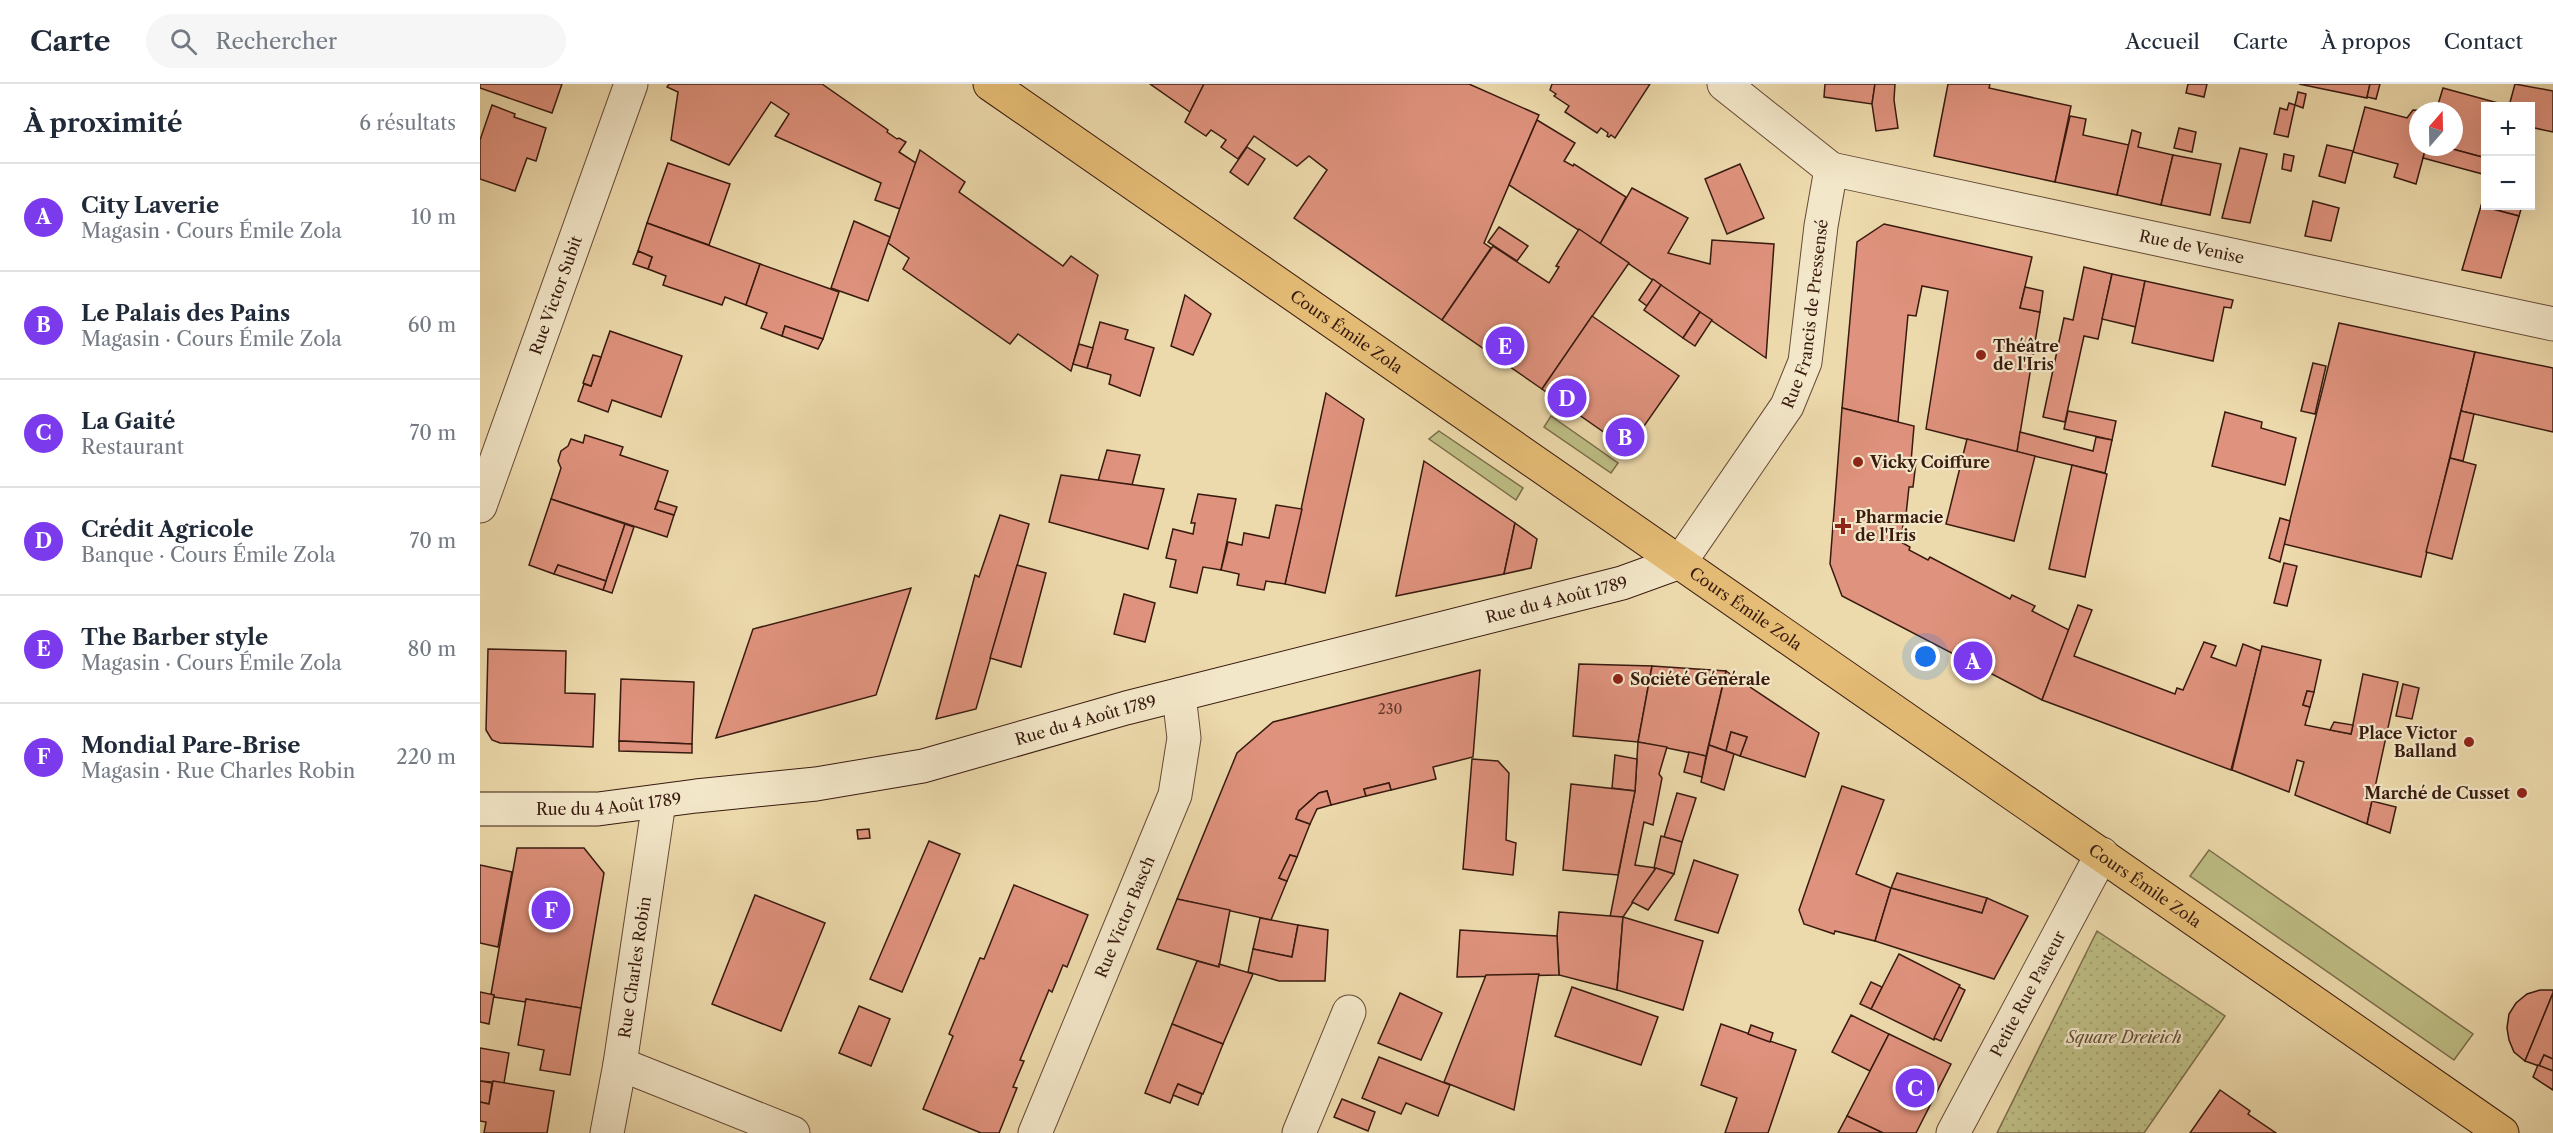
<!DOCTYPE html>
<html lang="fr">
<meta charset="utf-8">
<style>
:root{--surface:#fff;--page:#f6f6f7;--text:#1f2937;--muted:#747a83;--line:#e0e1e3;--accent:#7c3aed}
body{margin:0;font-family:"Libre Caslon Text",serif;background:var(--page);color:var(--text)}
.controls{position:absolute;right:18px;top:18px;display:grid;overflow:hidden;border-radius:0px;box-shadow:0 6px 24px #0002}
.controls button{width:54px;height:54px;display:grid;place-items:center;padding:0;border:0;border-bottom:2px solid var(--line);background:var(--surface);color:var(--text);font:30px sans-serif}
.compass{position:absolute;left:1929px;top:18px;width:54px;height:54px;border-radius:50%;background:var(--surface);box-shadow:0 6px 24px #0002;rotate:20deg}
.you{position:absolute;left:1446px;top:573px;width:21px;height:21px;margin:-15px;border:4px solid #fff;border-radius:50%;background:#1a73e8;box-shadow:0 0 0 9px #1a73e833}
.badge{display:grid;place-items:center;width:39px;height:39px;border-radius:50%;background:var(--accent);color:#fff;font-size:20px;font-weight:700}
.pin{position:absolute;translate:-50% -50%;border:3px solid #fff;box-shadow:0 2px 6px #0006}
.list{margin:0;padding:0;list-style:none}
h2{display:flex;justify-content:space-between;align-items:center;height:78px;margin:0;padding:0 24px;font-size:26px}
h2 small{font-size:20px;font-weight:400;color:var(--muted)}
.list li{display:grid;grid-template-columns:39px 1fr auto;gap:18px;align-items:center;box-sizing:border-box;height:108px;padding:0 24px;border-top:2px solid var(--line)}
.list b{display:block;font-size:22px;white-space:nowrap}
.list p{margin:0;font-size:20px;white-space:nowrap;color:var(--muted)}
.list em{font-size:20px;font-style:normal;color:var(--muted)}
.icon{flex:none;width:33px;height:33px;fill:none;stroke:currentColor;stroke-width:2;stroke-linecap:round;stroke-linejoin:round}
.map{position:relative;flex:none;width:2073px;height:1049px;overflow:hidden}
header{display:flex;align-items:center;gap:36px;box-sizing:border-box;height:84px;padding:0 30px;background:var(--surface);border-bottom:2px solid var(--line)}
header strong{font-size:28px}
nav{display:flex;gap:33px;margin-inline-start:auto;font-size:21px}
.search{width:420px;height:54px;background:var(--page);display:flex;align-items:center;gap:15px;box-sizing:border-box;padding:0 21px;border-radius:33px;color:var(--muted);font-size:22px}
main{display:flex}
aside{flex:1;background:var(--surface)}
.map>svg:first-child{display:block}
.park{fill:url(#park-dots);stroke:#7b6c4a;stroke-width:1.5}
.garden{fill:#bebe85;stroke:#7b6c4a;stroke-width:1.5}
.building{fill:#df927d;stroke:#381a0f;stroke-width:1.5}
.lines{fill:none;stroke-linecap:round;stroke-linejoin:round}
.minor-casing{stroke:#654a36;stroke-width:35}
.tertiary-casing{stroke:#654a36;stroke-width:35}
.secondary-casing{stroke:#381a0f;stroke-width:35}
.primary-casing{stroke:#381a0f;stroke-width:35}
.minor{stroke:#f3e7c9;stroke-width:33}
.tertiary{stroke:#f3e7c9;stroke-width:33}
.secondary{stroke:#f3e7c9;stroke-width:33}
.primary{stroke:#e6bd76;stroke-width:33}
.poi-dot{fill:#8f2418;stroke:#f3e7c9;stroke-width:2}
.labels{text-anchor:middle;stroke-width:4.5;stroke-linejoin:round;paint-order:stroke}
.number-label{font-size:14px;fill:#62382a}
.street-label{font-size:16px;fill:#381a0f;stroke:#f3e7c9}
.poi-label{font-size:16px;font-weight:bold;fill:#381a0f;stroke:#f3e7c9;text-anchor:start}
.park-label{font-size:16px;font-style:italic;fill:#604b32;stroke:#f3e7c9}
</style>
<header>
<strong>Carte</strong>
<div class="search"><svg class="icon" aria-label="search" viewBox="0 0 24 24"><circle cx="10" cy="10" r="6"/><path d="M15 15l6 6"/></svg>Rechercher</div>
<nav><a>Accueil</a><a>Carte</a><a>À propos</a><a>Contact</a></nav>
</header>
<main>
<aside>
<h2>À proximité<small>6 résultats</small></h2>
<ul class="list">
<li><span class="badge">A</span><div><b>City Laverie</b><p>Magasin · Cours Émile Zola</p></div><em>10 m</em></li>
<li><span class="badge">B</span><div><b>Le Palais des Pains</b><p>Magasin · Cours Émile Zola</p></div><em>60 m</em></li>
<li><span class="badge">C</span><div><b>La Gaité</b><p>Restaurant</p></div><em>70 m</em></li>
<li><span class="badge">D</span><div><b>Crédit Agricole</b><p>Banque · Cours Émile Zola</p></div><em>70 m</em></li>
<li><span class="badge">E</span><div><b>The Barber style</b><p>Magasin · Cours Émile Zola</p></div><em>80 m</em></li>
<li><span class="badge">F</span><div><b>Mondial Pare-Brise</b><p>Magasin · Rue Charles Robin</p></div><em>220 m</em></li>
</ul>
</aside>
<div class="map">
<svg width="2073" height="1049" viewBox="0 0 2073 1049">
<defs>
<pattern id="park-dots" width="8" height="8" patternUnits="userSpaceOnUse" patternTransform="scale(1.5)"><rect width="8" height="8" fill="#bebe85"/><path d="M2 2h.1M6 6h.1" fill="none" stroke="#a4a372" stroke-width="1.8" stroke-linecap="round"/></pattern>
</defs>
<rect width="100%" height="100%" fill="#eddaac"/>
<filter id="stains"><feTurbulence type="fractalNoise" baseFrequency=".00333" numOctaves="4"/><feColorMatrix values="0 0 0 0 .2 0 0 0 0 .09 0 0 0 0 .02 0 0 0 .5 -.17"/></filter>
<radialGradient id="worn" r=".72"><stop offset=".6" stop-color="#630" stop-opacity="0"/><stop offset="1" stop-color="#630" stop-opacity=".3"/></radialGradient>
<path class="park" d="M1617 847 1745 932 1664 1049H1517Z"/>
<g class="garden">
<path d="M1071 332 1138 379 1131 389 1064 343Z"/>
<path d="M959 347 1043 404 1036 416 949 355Z"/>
<path d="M1729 766 1993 950 1974 976 1710 792Z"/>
</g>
<g class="building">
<path d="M0 0H82L72 29 0 4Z"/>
<path d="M189 0H342L408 46 407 48 417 55 419 54 426 58 419 68 436 79 420 125 395 116 401 99 295 52 309 30 291 18 249 81 191 56 198 8 187 3Z"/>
<path d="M670 0H724L710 28Z"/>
<path d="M724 0H989L1059 31 1004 159 1011 164 962 236 814 134 847 86 829 72 817 82 774 52 758 75 741 63 746 56 731 46 726 52 705 38Z"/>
<path d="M1072 0H1170L1135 54 1131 51 1129 53 1127 52 1128 49 1121 44 1117 49 1085 28 1089 22 1074 12 1076 10 1070 6Z"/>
<path d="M1345 0H1395L1392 20 1344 13Z"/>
<path d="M1395 0H1415L1414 16 1418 44 1396 47 1392 20Z"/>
<path d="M1468 0H1510L1509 4 1591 22 1575 98 1454 72Z"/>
<path d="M1708 0H1727L1724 13 1706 9Z"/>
<path d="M1819 0H1890L1887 14Z"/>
<path d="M1890 0H1900L1896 15 1887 13Z"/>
<path d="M2035 0 2073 7V48L2050 43V22H2029Z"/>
<path d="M1963 4 2029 22H2006V74L1965 63H1974V27H1956Z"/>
<path d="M1818 8 1826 10 1823 24 1815 21Z"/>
<path d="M1809 19 1815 21 1808 53 1794 50 1800 24 1807 26Z"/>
<path d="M12 21 35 30 34 33 66 44 56 77 47 74 35 107 0 95V56Z"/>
<path d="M1885 23 1927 34 1933 26 1949 27H1938V63H1946L1936 100 1914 93 1918 80 1873 68Z"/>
<path d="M1590 32 1606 35 1603 51 1649 61 1637 111 1575 98Z"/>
<path d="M1057 36 1095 59 1084 77 1093 82 1094 80 1146 113 1120 160 1029 101Z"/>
<path d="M1699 44 1716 48 1712 68 1694 64Z"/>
<path d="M1652 46 1661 49 1658 63 1693 71 1681 121 1637 111Z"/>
<path d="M1847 61 1873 67 1865 99 1839 92Z"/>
<path d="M767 63 785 75 768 101 750 88Z"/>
<path d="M1946 63H1965L2006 74V91L1943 74Z"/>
<path d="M1760 64 1787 70 1770 139 1742 134Z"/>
<path d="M440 66 485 98 479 108 583 182 591 172 618 191 591 287 538 250 530 260 423 185 429 174 408 159Z"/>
<path d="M1804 70 1814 72 1811 87 1802 85Z"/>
<path d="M1693 71 1741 80 1730 131 1681 121Z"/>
<path d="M188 79 250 100 229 161 167 139Z"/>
<path d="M1260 80 1284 134 1247 150 1225 95Z"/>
<path d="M1152 104 1208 134 1188 169 1230 180 1232 156 1294 160 1286 274 1120 160Z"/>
<path d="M2005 108 2006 122H2042L2039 132 2001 122Z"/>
<path d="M1833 117 1859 124 1851 157 1825 152Z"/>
<path d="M2001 122 2039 132 2021 194 1982 186Z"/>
<path d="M374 137 410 153 388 217 351 204Z"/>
<path d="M167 139 280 180 266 221 245 213 242 221 183 201 186 192 168 185 172 173 158 167Z"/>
<path d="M1404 140 1552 173 1540 224 1560 228 1537 368 1446 345 1468 207 1442 202 1436 232 1428 231 1418 338 1362 324 1377 158Z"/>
<path d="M1019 143 1048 162 1037 177 1008 158Z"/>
<path d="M1099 145 1149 179 1062 305 962 236 1013 162 1069 199 1079 183 1076 182Z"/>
<path d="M158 167 172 173 168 185 153 180Z"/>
<path d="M280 180 359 208 343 255 305 242 302 252 281 244 287 229 266 221Z"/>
<path d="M1604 183 1632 190 1618 255 1604 252 1585 338 1563 333 1584 234 1593 236Z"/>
<path d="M1632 190 1665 197 1656 243 1622 235Z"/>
<path d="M1173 195 1181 201 1167 222 1159 216Z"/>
<path d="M1665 197 1753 216 1751 224 1744 223 1733 277 1652 259Z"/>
<path d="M1181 201 1220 228 1203 254 1164 226Z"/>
<path d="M1545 203 1563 207 1560 228 1540 224Z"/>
<path d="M705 211 731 230 713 271 691 262Z"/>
<path d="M1220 228 1232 236 1215 262 1203 254Z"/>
<path d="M1112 232 1199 292 1148 365 1062 305Z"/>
<path d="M620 238 648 246 645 255 674 264 660 312 629 300 631 291 607 284Z"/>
<path d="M1859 239 1995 268 1941 493 1804 460Z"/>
<path d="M305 242 343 255 338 265 302 252Z"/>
<path d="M130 247 202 272 181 333 132 316 128 328 98 317 104 300 111 302Z"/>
<path d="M599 260 613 264 607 284 593 280Z"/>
<path d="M1995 268 2073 284V348L1981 327Z"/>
<path d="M113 271 121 273 111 302 103 299Z"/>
<path d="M1833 279 1846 282 1835 330 1821 327Z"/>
<path d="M846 309 884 335 845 509 805 500Z"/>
<path d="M1362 324 1434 342 1431 378H1436L1433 403H1429L1425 440H1423L1421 458 1430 463 1429 466 1448 476 1450 473 1530 515 1532 511 1555 522 1552 527 1589 546 1562 616 1362 512 1350 480Z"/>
<path d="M1588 327 1636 337 1632 356 1584 345Z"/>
<path d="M1981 327 1994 330 1983 377 1970 374Z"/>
<path d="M1745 328 1782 338 1781 344 1816 354 1805 401 1732 382Z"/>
<path d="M1540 348 1613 367 1616 353 1632 356 1625 389 1537 368Z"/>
<path d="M105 351 143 363 140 371 188 387 175 425 194 431 187 453 71 415 81 384 78 377 81 367 88 362 91 355 103 359Z"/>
<path d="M1487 355 1555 372 1534 457 1466 440Z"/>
<path d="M627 366 660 371 652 401 618 397Z"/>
<path d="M1970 374 1996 381 1972 475 1946 468Z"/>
<path d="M944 377 1035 439 1024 490 916 512Z"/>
<path d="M1592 381 1627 390 1605 493 1569 485Z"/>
<path d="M581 391 684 405 668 465 569 438Z"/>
<path d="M718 410 756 415 741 486 723 483 717 509 690 503 696 476 686 474 693 445 713 450 715 439H711Z"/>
<path d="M71 415 145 440 126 497 78 481 74 490 49 481Z"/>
<path d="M178 417 197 423 194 431 175 425Z"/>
<path d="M796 421 822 425 805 500 786 497 784 506 757 501 759 490 741 486 748 458 762 461 764 449 789 454Z"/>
<path d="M520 431 549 440 496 625 456 635 495 491 499 493Z"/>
<path d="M1800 434 1810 437 1800 478 1789 474Z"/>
<path d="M1035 439 1057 455 1051 484 1024 490Z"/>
<path d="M145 440 154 443 132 509 123 506Z"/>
<path d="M1804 479 1817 482 1807 522 1794 519Z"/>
<path d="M78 481 126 497 123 506 74 490Z"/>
<path d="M537 481 566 489 541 583 510 574Z"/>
<path d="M431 504 396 611 236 654 273 545Z"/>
<path d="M644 510 675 519 665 558 634 550Z"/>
<path d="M1598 521 1612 526 1594 572 1695 610 1697 604 1703 606 1724 558 1736 562 1731 573 1756 582 1763 560 1781 567 1751 686 1562 616Z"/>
<path d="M1782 562 1841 576 1834 608 1827 607 1823 621 1830 623 1825 641 1871 650 1883 590 1918 598 1887 740 1815 711 1824 678 1817 676 1809 708 1752 686Z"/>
<path d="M8 565 86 567 85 609 115 610 113 663 20 659 12 656 6 646Z"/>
<path d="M1099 580 1172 582 1158 658 1093 652Z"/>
<path d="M1172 582 1246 587 1226 672 1158 658Z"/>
<path d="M1000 586 993 673 953 683 956 695 911 706 909 699 884 705 886 712 851 721 847 707 839 709 819 727 816 735 830 740 817 773 810 771 799 794 807 797 791 836 697 815 757 669 793 638Z"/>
<path d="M1246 587 1339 649 1325 693 1260 672 1267 653 1251 648 1246 667 1229 661Z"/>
<path d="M141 595 214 598 212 660 139 657Z"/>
<path d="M1923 600 1939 604 1932 635 1916 632Z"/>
<path d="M1827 607 1834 608 1830 623 1823 621Z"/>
<path d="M1854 638 1873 641 1871 650 1850 646Z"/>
<path d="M1251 648 1267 653 1260 672 1246 667Z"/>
<path d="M139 657 212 660V669L139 667Z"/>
<path d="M1158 658 1187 663 1179 690 1182 694 1173 741 1164 738 1155 781 1176 784 1143 833H1130L1155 707Z"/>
<path d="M1229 661 1254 670 1244 706 1221 698Z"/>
<path d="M1209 668 1226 672 1222 693 1204 688Z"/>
<path d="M1135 671 1157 675 1155 707 1132 704Z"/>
<path d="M992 675 1018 677 1029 689 1026 756 1036 759 1033 791 983 785Z"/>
<path d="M909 699 911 706 886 712 884 705Z"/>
<path d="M1091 700 1155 707 1138 791 1083 786Z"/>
<path d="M1362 702 1404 716 1376 790 1411 804 1395 857 1355 847 1354 850 1324 840 1319 826Z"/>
<path d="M847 707 851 721 837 725 830 740 816 735 819 727 839 709Z"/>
<path d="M1197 709 1216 714 1202 758 1184 753Z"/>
<path d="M1892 717 1916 723 1910 749 1887 740Z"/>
<path d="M389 745 390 754 378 755 377 746Z"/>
<path d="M1181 752 1202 758 1194 790 1174 784Z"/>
<path d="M449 757 480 770 422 908 390 895Z"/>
<path d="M37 764H104L124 789 101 924 46 915 45 918 14 913V911L11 910Z"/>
<path d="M810 771 817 773 807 797 799 794Z"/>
<path d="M1214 776 1258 791 1238 849 1195 836Z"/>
<path d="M0 781 32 788 18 863 0 859Z"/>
<path d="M1176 784 1194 790 1168 826 1152 818Z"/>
<path d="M1417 789 1507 814 1502 829 1411 804Z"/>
<path d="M534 801 608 831 587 883 583 881 572 908 569 906 540 976 544 977 533 1003 537 1004 519 1049H501L443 1025 473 952 469 950 500 874 504 875Z"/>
<path d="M1411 804 1502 829 1507 814 1548 832 1514 895 1395 857Z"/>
<path d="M275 811 345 839 301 947 232 920Z"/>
<path d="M697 815 750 826 739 883 677 865Z"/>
<path d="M1079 828 1143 833 1137 906 1079 891 1077 852Z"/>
<path d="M1143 833 1223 857 1203 926 1137 906Z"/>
<path d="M780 834 818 841 812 873 773 865Z"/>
<path d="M818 841 848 846 845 897H799L768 888 773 865 812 873Z"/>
<path d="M980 846 1077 852 1079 891 977 893Z"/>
<path d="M1419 870 1480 901 1454 956 1391 925Z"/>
<path d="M717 877 739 883V880L773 890 743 960 692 940Z"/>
<path d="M1059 890 1034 1026 964 998 1006 891Z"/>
<path d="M1391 898 1402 903 1391 925 1380 920Z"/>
<path d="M1092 903 1178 933 1161 981 1075 952Z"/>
<path d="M1479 903 1485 906 1461 957 1454 954Z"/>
<path d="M2060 906H2073V909L2045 977 2034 968 2029 956 2027 944 2029 930 2036 919 2047 910Z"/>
<path d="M0 908 14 911 9 940 0 938Z"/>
<path d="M920 909 962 929 941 976 898 959Z"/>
<path d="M2073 909V975L2064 971 2059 982 2045 977Z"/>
<path d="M46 915 101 924 90 991 60 986 64 966 38 961Z"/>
<path d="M379 922 410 935 391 982 359 969Z"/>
<path d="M1371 931 1409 950 1390 987 1352 968Z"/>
<path d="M692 940 743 960 723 1010 698 1000 690 1019 665 1009Z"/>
<path d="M1241 940 1316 966 1288 1049H1245L1257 1014 1221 1001Z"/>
<path d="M1271 941 1293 949 1290 958 1268 950Z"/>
<path d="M1409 950 1471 980 1436 1049H1403L1367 1032Z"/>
<path d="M0 964 29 969 24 999 0 997Z"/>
<path d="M2064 971 2073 975V987L2059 982Z"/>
<path d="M899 973 970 1001 958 1032 926 1019 921 1030 882 1014Z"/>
<path d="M2058 981 2073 987V1006L2053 993Z"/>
<path d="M0 997 12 999 9 1020 0 1018Z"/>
<path d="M13 997 74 1007 67 1049H4L6 1038 0 1037V1018L9 1020Z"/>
<path d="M698 1000 722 1010 718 1021 693 1011Z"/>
<path d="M1740 1006 1770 1027 1768 1030 1796 1049H1710Z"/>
<path d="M862 1015 895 1028 888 1047 854 1033Z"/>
<path d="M1367 1032 1403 1049H1358Z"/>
</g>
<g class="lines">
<g class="minor-casing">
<g id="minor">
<path id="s1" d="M1351 85 2073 240"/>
<path id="s2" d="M0 422 151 0"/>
<path d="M140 980 313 1049"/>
<path id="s3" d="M127 1049 140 980 179 718"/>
<path id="s4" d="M555 1049 695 711 704 654 699 611"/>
<path d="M819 1049 869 928"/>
<path id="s5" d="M1473 1049 1622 770"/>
</g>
</g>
<g class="tertiary-casing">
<g id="tertiary">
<path id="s6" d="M1200 478 1307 322 1325 278 1341 142 1351 85 1244 0"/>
</g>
</g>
<g class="secondary-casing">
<g id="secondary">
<path id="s7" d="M0 725H118L216 712 336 700 443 682 646 624 1142 499 1200 478"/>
</g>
</g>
<g class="primary-casing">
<g id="primary">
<path id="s8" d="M510 0 2022 1049"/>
</g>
</g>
<use href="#minor" class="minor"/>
<use href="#tertiary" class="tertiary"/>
<use href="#secondary" class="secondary"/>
<use href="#primary" class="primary"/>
</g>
<g class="poi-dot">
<circle cx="1501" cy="271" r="6"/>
<circle cx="1378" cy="378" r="6"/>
<path d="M1360 433h6v6h6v6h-6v6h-6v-6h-6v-6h6z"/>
<circle cx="1138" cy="595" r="6"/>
<circle cx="1989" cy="658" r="6"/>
<circle cx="2042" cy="709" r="6"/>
</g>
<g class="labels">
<g class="number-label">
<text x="910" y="630">230</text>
</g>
<g class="street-label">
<text dy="6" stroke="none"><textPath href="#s1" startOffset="369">Rue de Venise</textPath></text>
<text dy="6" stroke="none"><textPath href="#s2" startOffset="224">Rue Victor Subit</textPath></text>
<text dy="6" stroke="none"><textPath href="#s6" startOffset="284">Rue Francis de Pressensé</textPath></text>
<text dy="6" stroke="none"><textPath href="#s8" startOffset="434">Cours Émile Zola</textPath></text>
<text dy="6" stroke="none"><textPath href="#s7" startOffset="1101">Rue du 4 Août 1789</textPath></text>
<text dy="6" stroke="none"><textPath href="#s8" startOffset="920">Cours Émile Zola</textPath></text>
<text dy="6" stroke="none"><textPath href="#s7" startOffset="615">Rue du 4 Août 1789</textPath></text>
<text dy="6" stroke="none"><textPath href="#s7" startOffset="129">Rue du 4 Août 1789</textPath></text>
<text dy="6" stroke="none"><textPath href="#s8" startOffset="1406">Cours Émile Zola</textPath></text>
<text dy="6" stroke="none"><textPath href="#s4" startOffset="234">Rue Victor Basch</textPath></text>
<text dy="6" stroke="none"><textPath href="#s3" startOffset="168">Rue Charles Robin</textPath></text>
<text dy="6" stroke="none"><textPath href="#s5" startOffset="158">Petite Rue Pasteur</textPath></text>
</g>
<g class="poi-label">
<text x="1513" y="268">Théâtre<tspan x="1513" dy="18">de l'Iris</tspan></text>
<text x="1390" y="384">Vicky Coiffure</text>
<text x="1375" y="439">Pharmacie<tspan x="1375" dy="18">de l'Iris</tspan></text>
<text x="1150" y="601">Société Générale</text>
<text x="1977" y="655" text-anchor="end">Place Victor<tspan x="1977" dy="18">Balland</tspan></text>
<text x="2030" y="715" text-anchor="end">Marché de Cusset</text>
</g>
<g class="park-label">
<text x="1644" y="959">Square Dreieich</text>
</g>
</g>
<rect width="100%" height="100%" filter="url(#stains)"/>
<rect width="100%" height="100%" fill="url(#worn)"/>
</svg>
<div class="controls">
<button>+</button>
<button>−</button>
</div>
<svg class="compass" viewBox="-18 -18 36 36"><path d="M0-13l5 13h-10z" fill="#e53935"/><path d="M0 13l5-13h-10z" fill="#747a83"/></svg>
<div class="you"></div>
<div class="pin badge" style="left:1493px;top:577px">A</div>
<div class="pin badge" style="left:1145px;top:353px">B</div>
<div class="pin badge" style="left:1435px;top:1004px">C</div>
<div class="pin badge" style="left:1087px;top:314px">D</div>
<div class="pin badge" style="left:1025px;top:262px">E</div>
<div class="pin badge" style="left:71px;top:826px">F</div>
</div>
</main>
